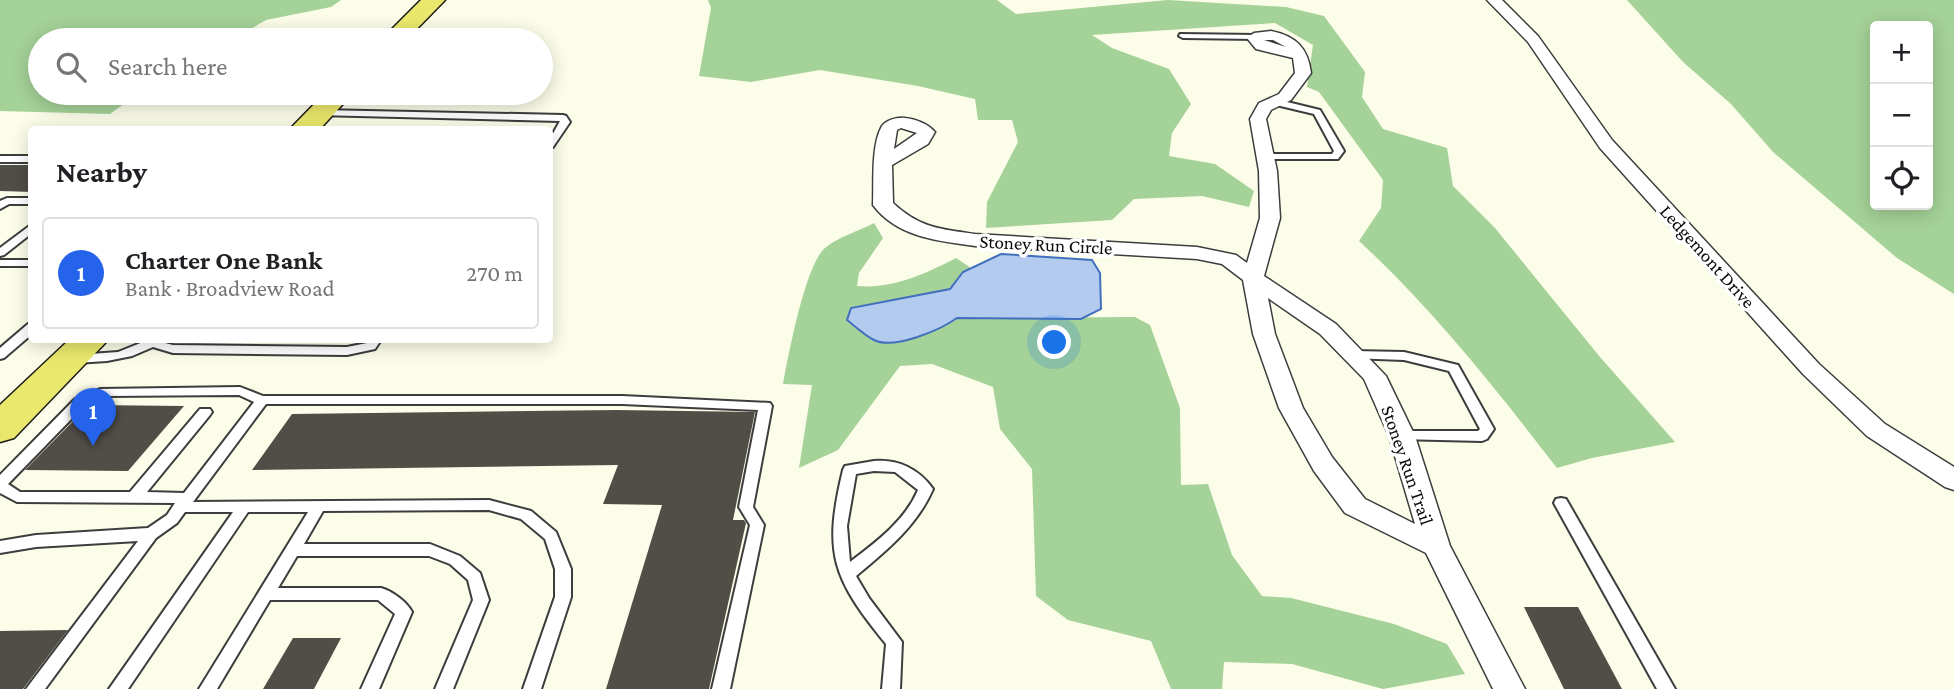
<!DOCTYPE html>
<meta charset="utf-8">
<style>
:root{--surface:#fff;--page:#f6f6f6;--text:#202124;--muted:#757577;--line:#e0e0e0;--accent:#2563eb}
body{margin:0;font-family:"Crimson Pro",serif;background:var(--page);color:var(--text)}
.controls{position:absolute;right:21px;top:21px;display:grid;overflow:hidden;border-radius:7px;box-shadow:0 4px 18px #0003}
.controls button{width:63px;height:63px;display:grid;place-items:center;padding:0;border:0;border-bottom:2px solid var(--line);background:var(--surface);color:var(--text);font:35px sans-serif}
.you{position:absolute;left:1055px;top:343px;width:24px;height:24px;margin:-18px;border:5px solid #fff;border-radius:50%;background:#1a73e8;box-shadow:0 0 0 10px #1a73e833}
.badge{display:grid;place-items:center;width:46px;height:46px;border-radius:50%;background:var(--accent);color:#fff;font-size:23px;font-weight:700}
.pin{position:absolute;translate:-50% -58px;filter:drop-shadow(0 2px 4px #0008)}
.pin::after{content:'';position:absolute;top:37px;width:24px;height:21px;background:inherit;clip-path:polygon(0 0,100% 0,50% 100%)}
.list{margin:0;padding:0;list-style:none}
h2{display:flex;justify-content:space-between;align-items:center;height:91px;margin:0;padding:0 28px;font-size:30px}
h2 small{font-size:23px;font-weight:400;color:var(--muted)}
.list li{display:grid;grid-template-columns:46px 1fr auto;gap:21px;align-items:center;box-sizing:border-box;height:112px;margin:0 14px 14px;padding:0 14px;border:2px solid var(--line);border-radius:7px}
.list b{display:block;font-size:26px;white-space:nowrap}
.list p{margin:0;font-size:23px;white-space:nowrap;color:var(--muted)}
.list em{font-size:23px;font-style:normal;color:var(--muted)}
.icon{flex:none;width:38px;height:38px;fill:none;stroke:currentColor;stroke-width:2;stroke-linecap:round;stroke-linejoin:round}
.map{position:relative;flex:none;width:1954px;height:689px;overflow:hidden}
.search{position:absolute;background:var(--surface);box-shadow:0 4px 18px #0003;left:28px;top:28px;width:525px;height:77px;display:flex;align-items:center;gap:18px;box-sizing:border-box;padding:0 24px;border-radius:38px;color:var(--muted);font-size:26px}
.panel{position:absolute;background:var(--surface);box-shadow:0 4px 18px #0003;left:28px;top:126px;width:525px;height:217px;border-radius:7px}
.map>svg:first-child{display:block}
.forest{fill:#a5d298;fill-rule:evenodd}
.water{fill:#b3cbef;stroke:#4270be;stroke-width:2}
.building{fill:#514e48}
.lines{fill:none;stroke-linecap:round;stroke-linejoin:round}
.lane-casing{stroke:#3d3d3d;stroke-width:4}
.street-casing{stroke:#3d3d3d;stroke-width:3}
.primary-casing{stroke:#1b1b1b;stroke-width:3}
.lane{fill:#fff;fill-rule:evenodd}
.street{fill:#fff;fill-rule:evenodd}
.primary{fill:#eae86c;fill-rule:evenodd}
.labels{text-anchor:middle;stroke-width:7;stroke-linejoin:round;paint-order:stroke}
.street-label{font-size:19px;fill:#0a0a0a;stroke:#fff}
</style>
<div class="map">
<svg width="1954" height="689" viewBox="0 0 1954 689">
<rect width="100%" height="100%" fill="#fcfde9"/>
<g class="forest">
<path d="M0 0H341L331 7 266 20 232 40H40V93H139L110 114 0 111Z"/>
<path d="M708 0H997L1016 14 1168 0 1286 7 1324 16 1365 72 1362 97 1383 129 1447 148 1453 186 1495 228 1600 357 1675 442 1592 458 1557 468C1495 388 1433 309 1359 241L1381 208 1383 180 1319 92 1307 87 1313 45 1275 23 1092 35 1112 48 1169 69 1191 104 1172 133 1169 156 1215 164 1254 191 1249 207 1202 196 1134 199 1112 220 986 228 987 202 1018 142 1012 120H978L975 99 918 86 820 70 751 82 699 76 711 8Z"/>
<path d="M1627 0H1954V294L1897 258 1773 152 1731 104 1683 62ZM1928 26V205H1875V26Z"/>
<path d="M874 223 883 238 859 273 857 286C893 289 925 274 956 258L971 268 963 272 950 289 851 308C857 319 862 333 873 339 893 350 940 330 957 318L1135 317 1150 325 1180 408 1181 485 1208 484 1232 555 1262 596 1291 598 1394 624 1447 644 1465 674 1383 689 1292 664 1224 662 1222 689H1171L1151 641 1068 620 1036 596 1032 469 1000 429 993 387 932 364 900 366 838 450 799 468 812 385 783 384C788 357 805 265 825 248 838 237 859 231 874 223Z"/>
</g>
<path class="water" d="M1001 254 1092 260 1100 273 1101 309 1081 319 957 318C940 330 894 350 874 340 864 335 855 326 847 320L851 308 950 289 963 272Z"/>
<g class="building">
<path d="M0 165H32V192L0 191Z"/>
<path d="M92 405 184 406 128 471 25 470 87 407Z"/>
<path d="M616 410 755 412 733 520H744L746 523 709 689H606L662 505 603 504 618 465 252 470 292 414Z"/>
<path d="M1524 607H1578L1622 689H1564Z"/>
<path d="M68 630 23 689H0V631Z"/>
<path d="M293 638H341L314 689H263Z"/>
</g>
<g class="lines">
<g class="lane-casing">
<g id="lane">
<path d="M1180 34 1257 35 1261 37 1257 39 1183 38 1179 36Z"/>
<path d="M391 93H429C419 99 404 97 392 95Z"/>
<path d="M1275 99 1320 110 1344 151 1338 159H1262V155L1265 154H1332L1334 151 1314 114 1272 104V100Z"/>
<path d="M320 110 563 115 566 116 570 122 553 147 550 148V139L560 121 317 115 315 113Z"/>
<rect x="0" y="156" width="32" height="6"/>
<path d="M7 198H32V204H9L0 209V201Z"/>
<path d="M32 224V233L4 255 0 256V248Z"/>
<rect x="0" y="260" width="32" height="6"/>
<path d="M32 323V334L4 358 0 359V348L28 324Z"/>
<path d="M148 340H162L161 342 173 345 347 347 367 343 369 340H381L375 349 347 355 173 353 153 347 132 356 107 361 76 363 70 359 76 355 118 352Z"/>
<path d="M1353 351 1404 352 1458 365 1494 429 1487 439 1482 441 1397 439 1395 436 1397 433 1402 431H1478L1480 429 1449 371 1404 360 1349 358 1347 355Z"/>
<path d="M240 387 263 396H622L770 403 772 406 753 507 764 525 730 689H712L750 525 739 507 758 410 622 404H266L193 502 489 500 531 511 556 532 571 569V597L541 689H523L555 597V569L545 539 521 519 489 510 323 511 304 544H430L460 556 480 573 489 600 453 689H435L473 600 468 580 450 564 429 556H297L278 588H381C392 591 407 602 412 612L379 689H361L395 614 378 600H270L217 689H199L308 512H248L128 689H109L233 512H185L177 523 156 538 45 689H26L138 541 36 547 0 553V541L36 535 148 528 167 515 175 503 17 502 0 493V475L75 399 100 389ZM239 395 254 402 184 493 147 492 210 415 212 412 210 409H200L130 492H20L8 484 85 405 106 396Z"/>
<path d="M874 461C898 459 919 469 933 489 917 526 886 551 856 576L869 598 902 642 900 689H882L886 644C832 578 823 553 843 470L845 466ZM874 471 895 472 918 490C905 521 876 542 850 562L847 526 856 474Z"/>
<path d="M1561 498 1566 499 1675 689H1657L1554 503 1556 499Z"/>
</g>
</g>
<g class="street-casing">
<g id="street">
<path d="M1487 0H1502L1538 36 1612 140 1819 364 1885 424 1954 467V490L1945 487 1867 436 1803 374 1600 148 1528 42Z"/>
<path d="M1271 31C1296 36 1308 48 1311 73L1291 100 1271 110 1266 119 1277 171 1280 218 1264 276 1336 324 1386 376 1415 436 1450 546 1525 689H1493L1426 553 1345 513 1314 471 1279 408 1253 334 1243 280 1222 264 1197 259 975 246C938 241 897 237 873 205 874 184 871 147 881 128 884 120 898 117 905 118 916 119 928 124 935 132L928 144 892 165 893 203C920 228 940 229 975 234L1197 247 1236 255 1247 263 1260 218 1259 171 1250 119 1259 103 1279 94 1295 73 1293 58 1256 49 1247 38 1254 33ZM1264 40H1273L1286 47ZM901 128 917 133 894 149 897 130ZM1268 298 1320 334 1364 379 1389 436 1415 524 1365 499 1332 457 1303 408 1275 334Z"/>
</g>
</g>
<g class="primary-casing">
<g id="primary">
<path d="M421 0H445L406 40H381Z"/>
<path d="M325 93H353L319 130H289Z"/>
<path d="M69 340H108L14 438 0 442V405Z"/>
</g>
</g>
<use href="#lane" class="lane"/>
<use href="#street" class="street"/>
<use href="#primary" class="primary"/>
</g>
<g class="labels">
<g class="street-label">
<text transform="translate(1046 244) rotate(3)" y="7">Stoney Run Circle</text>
<text transform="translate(1708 256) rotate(48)" y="7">Ledgemont Drive</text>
<text transform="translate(1408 465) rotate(71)" y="7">Stoney Run Trail</text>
</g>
</g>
</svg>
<div class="controls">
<button>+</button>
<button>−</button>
<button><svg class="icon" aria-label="locate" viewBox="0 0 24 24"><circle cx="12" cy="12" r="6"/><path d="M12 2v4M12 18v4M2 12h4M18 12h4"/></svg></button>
</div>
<div class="you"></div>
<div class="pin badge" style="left:93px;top:446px">1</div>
<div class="search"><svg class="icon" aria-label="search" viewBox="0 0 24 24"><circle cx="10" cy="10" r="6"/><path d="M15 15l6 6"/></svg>Search here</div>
<section class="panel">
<h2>Nearby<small></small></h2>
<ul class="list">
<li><span class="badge">1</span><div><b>Charter One Bank</b><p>Bank · Broadview Road</p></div><em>270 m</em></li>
</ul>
</section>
</div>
